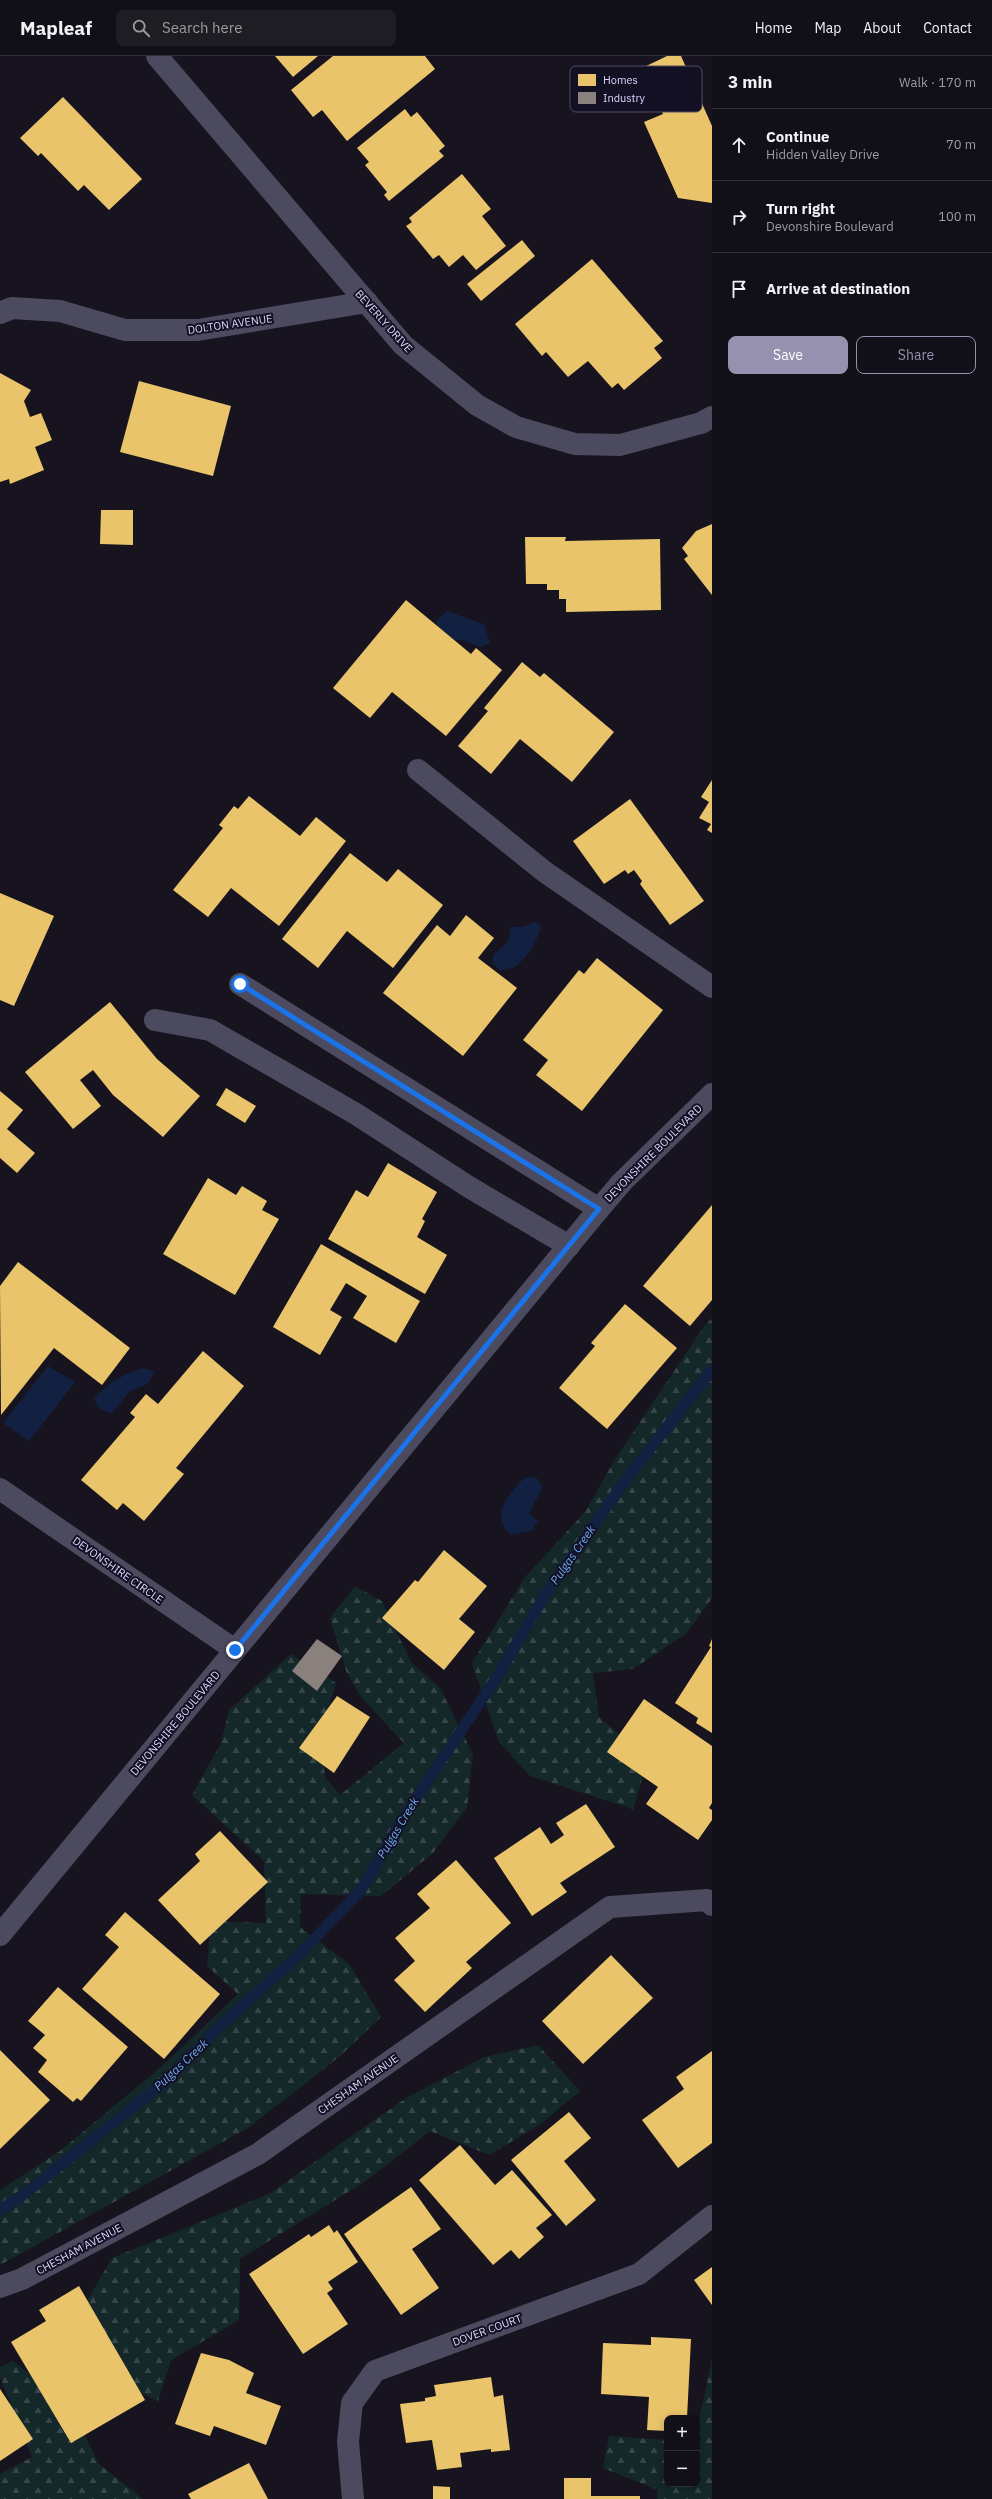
<!DOCTYPE html>
<meta charset="utf-8">
<style>
:root{--surface:#110f17;--page:#1e1d24;--text:#f1f3f6;--muted:#9c9ca1;--line:#302f36;--accent:#9691af}
body{margin:0;font-family:"IBM Plex Sans",sans-serif;background:var(--page);color:var(--text)}
.controls{position:absolute;right:12px;bottom:12px;display:grid;overflow:hidden;border-radius:8px;box-shadow:0 2px 10px #0003}
.controls button{width:36px;height:36px;display:grid;place-items:center;padding:0;border:0;border-bottom:1px solid var(--line);background:var(--surface);color:var(--text);font:20px sans-serif}
.stop{position:absolute;width:12px;height:12px;margin:-9px;border:3px solid #1a73e8;border-radius:50%;background:#fff}
.stop.end{background:#1a73e8;border-color:#fff;box-shadow:0 1px 4px #0008}
.list{margin:0;padding:0;list-style:none}
h2{display:flex;justify-content:space-between;align-items:center;height:52px;margin:0;padding:0 16px;font-size:17px}
h2 small{font-size:13px;font-weight:400;color:var(--muted)}
.list li{display:grid;grid-template-columns:26px 1fr auto;gap:12px;align-items:center;box-sizing:border-box;height:72px;padding:0 16px;border-top:1px solid var(--line)}
.list b{display:block;font-size:15px;white-space:nowrap}
.list p{margin:0;font-size:13px;white-space:nowrap;color:var(--muted)}
.list em{font-size:13px;font-style:normal;color:var(--muted)}
.actions{display:flex;gap:8px;padding:12px 16px}
.actions a{flex:1;padding:9px 0;border:1px solid var(--accent);border-radius:8px;text-align:center;font-size:14px;color:var(--accent)}
.actions .main{background:var(--accent);color:#fff}
.icon{flex:none;width:22px;height:22px;fill:none;stroke:currentColor;stroke-width:2;stroke-linecap:round;stroke-linejoin:round}
.map{position:relative;flex:none;width:712px;height:2443px;overflow:hidden}
header{display:flex;align-items:center;gap:24px;box-sizing:border-box;height:56px;padding:0 20px;background:var(--surface);border-bottom:1px solid var(--line)}
header strong{font-size:19px}
nav{display:flex;gap:22px;margin-inline-start:auto;font-size:14px}
.search{width:280px;height:36px;background:var(--page);display:flex;align-items:center;gap:10px;box-sizing:border-box;padding:0 14px;border-radius:8px;color:var(--muted);font-size:15px}
main{display:flex}
aside{flex:1;background:var(--surface)}
.map>svg:first-child{display:block}
.forest{fill:url(#forest-firs)}
.water{fill:#122142}
.homes{fill:#e9c46a}
.industry{fill:#8a817c}
.lines{fill:none;stroke-linecap:round;stroke-linejoin:round}
.stream{stroke:#122142;stroke-width:11}
.minor{stroke:#4c4a5e;stroke-width:22}
.route{stroke:#1a73e8;stroke-width:5}
.labels{text-anchor:middle;stroke-width:4;stroke-linejoin:round;paint-order:stroke}
.street-label{font-size:11px;fill:#dbd5fc;stroke:#141023}
.water-label{font-size:12px;font-style:italic;fill:#6bacf4;stroke:#141023}
.key{fill:#141023;stroke:#504b64;stroke-width:1}
.key-label{font-size:11px;fill:#dbd5fc}
</style>
<header>
<strong>Mapleaf</strong>
<div class="search"><svg class="icon" aria-label="search" viewBox="0 0 24 24"><circle cx="10" cy="10" r="6"/><path d="M15 15l6 6"/></svg>Search here</div>
<nav><a>Home</a><a>Map</a><a>About</a><a>Contact</a></nav>
</header>
<main>
<div class="map">
<svg width="712" height="2443" viewBox="0 0 712 2443">
<defs>
<pattern id="forest-firs" width="22" height="20" patternUnits="userSpaceOnUse"><rect width="22" height="20" fill="#14282a"/><path d="M5 1l3.5 6h-7zM16 11l3.5 6h-7z" fill="#36464a"/></pattern>
</defs>
<rect width="100%" height="100%" fill="#17141f"/>
<g class="forest">
<path d="M712 1262V1542L686 1578 633 1613 593 1617 599 1661 648 1703 633 1753 530 1720 499 1686 472 1607 525 1521 586 1455 614 1405 705 1269Z"/>
<path d="M355 1530 382 1545 411 1606 440 1632 473 1698 467 1751 433 1797 381 1840 301 1838 300 1871 349 1908 381 1961 339 2001 248 2072 0 2209V2134L60 2095 161 2011 238 1938 207 1910 211 1865 266 1867 264 1805 192 1739 221 1687 229 1654 291 1598 336 1627 320 1679 325 1721 340 1739 404 1687 361 1641 346 1615 330 1562Z"/>
<path d="M538 1989 580 2035 541 2068 489 2099 430 2075 366 2125 240 2203 239 2264 171 2304 158 2345 114 2324 74 2267 112 2202 269 2138 406 2042 484 2001Z"/>
<path d="M712 2304V2443H657L658 2434 603 2412 609 2380 667 2384V2428H697V2374Z"/>
<path d="M13 2305 71 2351 99 2408 143 2443H0V2418L32 2401 0 2321V2311Z"/>
</g>
<g class="water">
<path d="M447 555 484 568 490 587 480 591 462 584H449L440 578 436 565Z"/>
<path d="M535 866 541 869C539 883 527 902 516 910 512 913 504 913 500 914L492 907 494 898 508 886 511 871H522Z"/>
<path d="M48 1310 75 1326 29 1385 3 1367Z"/>
<path d="M143 1312 155 1316 147 1328 129 1336 112 1357C102 1356 98 1352 94 1343 107 1327 124 1318 143 1312Z"/>
<path d="M536 1421 543 1431 529 1457 538 1465 531 1475 511 1479C489 1460 508 1439 524 1422Z"/>
</g>
<g class="homes">
<path d="M275 0H318L293 21Z"/>
<path d="M333 0H425L435 13 347 85 322 54 313 61 291 34Z"/>
<path d="M667 0H681L712 70V147L678 142 644 66 663 58 642 12Z"/>
<path d="M63 41 142 123 109 154 84 129 78 135 41 97 38 100 20 82Z"/>
<path d="M405 53 411 61 417 56 445 90 439 95 444 100 389 145 384 139 387 136 365 109 369 106 357 92Z"/>
<path d="M462 118 491 153 482 160 506 190 476 214 463 199 449 211 439 199 433 203 406 170 412 166 409 162Z"/>
<path d="M522 184 535 200 481 245 467 228Z"/>
<path d="M592 203 663 285 654 292 662 302 624 334 618 327 612 332 588 305 568 321 546 296 542 300 515 268Z"/>
<path d="M0 317 31 334 24 345 30 361 41 357 52 384 35 391 44 414 10 428 9 423 0 426Z"/>
<path d="M139 325 231 350 213 420 120 396Z"/>
<path d="M101 454H133V489L100 488Z"/>
<path d="M712 468V539L684 503 688 500 682 492 696 475Z"/>
<path d="M525 481H566L565 485 660 483 661 554 566 556V543H559V534H547V528H526Z"/>
<path d="M406 544 471 598 476 592 502 614 446 680 392 636 370 662 333 632Z"/>
<path d="M522 606 540 621 544 617 614 676 572 726 520 683 491 718 458 690 488 655 484 652Z"/>
<path d="M712 724V777L707 774 711 768 699 762 709 746 701 741Z"/>
<path d="M249 740 300 780 316 761 346 785 279 870 231 832 208 861 173 834 223 772 219 769 234 750 238 753Z"/>
<path d="M630 743 704 845 670 869 640 828 642 825 634 814 628 818 625 814 604 828 573 785Z"/>
<path d="M350 797 387 826 398 813 443 849 393 912 347 875 318 912 282 883Z"/>
<path d="M0 837 54 860 14 950 0 944Z"/>
<path d="M466 859 494 882 478 902 517 932 463 1000 383 937 437 869 450 880Z"/>
<path d="M597 902 663 954 582 1055 536 1019 548 1004 523 984 579 914 584 918Z"/>
<path d="M110 946 157 1003 200 1040 163 1081 113 1039 93 1014 80 1024 101 1050 73 1073 25 1016Z"/>
<path d="M226 1032 256 1050 245 1067 216 1049Z"/>
<path d="M0 1035 23 1054 7 1073 35 1097 17 1117 0 1102Z"/>
<path d="M388 1107 437 1136 422 1163 425 1165 417 1181 447 1199 425 1238 328 1183 356 1134 368 1141Z"/>
<path d="M208 1122 236 1139 242 1130 267 1145 262 1154 279 1163 235 1239 163 1198Z"/>
<path d="M712 1149V1244L690 1270 643 1230Z"/>
<path d="M321 1188 420 1245 396 1287 353 1262 367 1240 346 1227 330 1254 342 1261 320 1299 273 1271Z"/>
<path d="M18 1206 130 1292 102 1329 54 1292 1 1359 0 1230Z"/>
<path d="M625 1248 677 1292 607 1373 559 1332 595 1290 591 1287Z"/>
<path d="M203 1295 244 1330 176 1412 184 1418 144 1465 123 1447 117 1454 81 1424 135 1361 130 1357 146 1338 158 1348Z"/>
<path d="M444 1494 487 1530 459 1563 475 1576 444 1614 382 1562 415 1524 418 1526Z"/>
<path d="M712 1583V1677L696 1667 698 1662 675 1647 711 1591 709 1590Z"/>
<path d="M337 1640 370 1661 334 1717 299 1692Z"/>
<path d="M644 1643 712 1690V1747L709 1752 712 1754V1764L698 1784 646 1748 658 1731 607 1696Z"/>
<path d="M586 1748 615 1791 560 1827 567 1836 532 1860 494 1802 540 1771 551 1788 564 1779 556 1767Z"/>
<path d="M220 1775 268 1826 200 1889 158 1844 200 1805 195 1798Z"/>
<path d="M456 1804 511 1867 466 1906 472 1912 425 1956 394 1924 415 1905 395 1882 430 1852 417 1838Z"/>
<path d="M125 1856 220 1938 164 2003 82 1933 119 1891 105 1879Z"/>
<path d="M611 1899 653 1942 583 2008 542 1965Z"/>
<path d="M58 1931 128 1991 81 2045 77 2042 73 2046 38 2016 47 2004 33 1992 45 1979 28 1965Z"/>
<path d="M0 1994 50 2044 0 2093Z"/>
<path d="M712 1995V2087L678 2112 642 2064 684 2033 676 2021Z"/>
<path d="M569 2056 591 2082 564 2105 596 2144 566 2170 511 2104Z"/>
<path d="M460 2089 495 2129 512 2114 552 2159 536 2172 544 2181 519 2203 511 2194 493 2209 419 2124Z"/>
<path d="M411 2131 441 2173 412 2193 439 2232 401 2259 344 2178Z"/>
<path d="M329 2169 334 2177 337 2174 358 2206 328 2226 333 2233 327 2237 348 2268 303 2298 249 2218 309 2178 311 2181Z"/>
<path d="M712 2211V2249L694 2224Z"/>
<path d="M79 2230 145 2344 71 2387 11 2286 46 2265 39 2254Z"/>
<path d="M651 2281 691 2283 687 2362H667V2375L647 2374 649 2341 601 2338 603 2287 651 2289Z"/>
<path d="M201 2297 229 2304 254 2317 246 2337 281 2350 266 2389 214 2370 210 2380 175 2368Z"/>
<path d="M491 2321 494 2341 503 2339 510 2394 491 2396V2393L460 2397 462 2411 437 2414 432 2384 406 2387 400 2348 425 2345V2342L436 2340 434 2329Z"/>
<path d="M0 2333 33 2383 0 2405Z"/>
<path d="M249 2407 268 2443H191L188 2438Z"/>
<path d="M564 2422H591V2440H640V2443H564Z"/>
<path d="M433 2430 450 2431V2443H433Z"/>
</g>
<path class="industry" d="M317 1583 342 1600 317 1635 292 1615Z"/>
<g class="lines">
<path class="stream" d="M0 2154 27 2136 162 2028 219 1971 302 1896 361 1834 408 1754 495 1624 545 1539 627 1422 712 1314"/>
<g class="minor">
<path d="M157 0 403 289 477 349 516 371 575 388 620 389 701 367 712 361"/>
<path d="M0 257 12 252 60 255 125 274H198L367 246"/>
<path d="M418 714 545 816 712 931"/>
<path d="M240 928 599 1153"/>
<path d="M155 964 210 974 356 1058 469 1131 569 1190"/>
<path d="M0 1433 235 1594"/>
<path d="M0 1879 599 1153 622 1126 712 1038"/>
<path d="M0 2231 22 2223 258 2098 610 1851 707 1844 712 1849"/>
<path d="M353 2443 348 2386 352 2347 375 2315 639 2218 712 2160"/>
</g>
</g>
<g class="lines">
<path class="route" d="M235 1594 599 1153 240 928"/>
</g>
<g class="labels">
<g class="street-label">
<text transform="translate(384 265) rotate(48)" y="4">BEVERLY DRIVE</text>
<text transform="translate(230 268) rotate(-8)" y="4">DOLTON AVENUE</text>
<text transform="translate(653 1097) rotate(-45)" y="4">DEVONSHIRE BOULEVARD</text>
<text transform="translate(118 1514) rotate(35)" y="4">DEVONSHIRE CIRCLE</text>
<text transform="translate(175 1667) rotate(-50)" y="4">DEVONSHIRE BOULEVARD</text>
<text transform="translate(358 2028) rotate(-35)" y="4">CHESHAM AVENUE</text>
<text transform="translate(79 2193) rotate(-28)" y="4">CHESHAM AVENUE</text>
<text transform="translate(487 2274) rotate(-20)" y="4">DOVER COURT</text>
</g>
<g class="water-label">
<text transform="translate(573 1499) rotate(-55)" y="4">Pulgas Creek</text>
<text transform="translate(398 1772) rotate(-59)" y="4">Pulgas Creek</text>
<text transform="translate(181 2009) rotate(-43)" y="4">Pulgas Creek</text>
</g>
</g>
<rect x="570" y="10" width="132" height="46" rx="6" class="key"/>
<rect x="578" y="18" width="18" height="12" fill="#e9c46a"/>
<rect x="578" y="36" width="18" height="12" fill="#8a817c"/>
<g class="key-label">
<text x="603" y="28">Homes</text>
<text x="603" y="46">Industry</text>
</g>
</svg>
<div class="controls">
<button>+</button>
<button>−</button>
</div>
<div class="stop" style="left:240px;top:928px"></div>
<div class="stop end" style="left:235px;top:1594px"></div>
</div>
<aside>
<h2>3 min<small>Walk · 170 m</small></h2>
<ul class="list">
<li><svg class="icon" aria-label="ahead" viewBox="0 0 24 24"><path d="M12 20V5M6 11l6-6 6 6"/></svg><div><b>Continue</b><p>Hidden Valley Drive</p></div><em>70 m</em></li>
<li><svg class="icon" aria-label="right" viewBox="0 0 24 24"><path d="M7 20v-9h11M14 6l5 5-5 5"/></svg><div><b>Turn right</b><p>Devonshire Boulevard</p></div><em>100 m</em></li>
<li><svg class="icon" aria-label="arrive" viewBox="0 0 24 24"><path d="M6 21V4h12l-3 4 3 4H6"/></svg><div><b>Arrive at destination</b></div></li>
</ul>
<div class="actions"><a class="main">Save</a><a>Share</a></div>
</aside>
</main>
